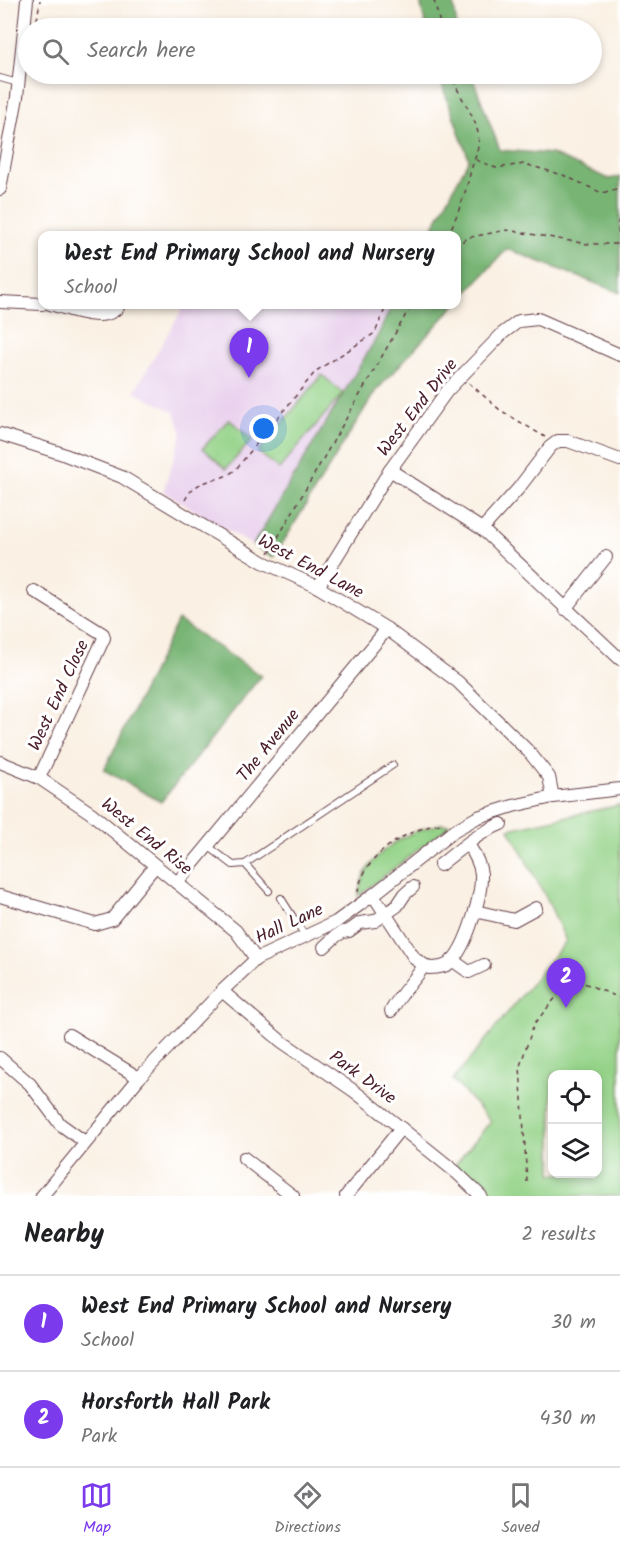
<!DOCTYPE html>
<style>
:root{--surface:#fff;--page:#f2f2f2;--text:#202124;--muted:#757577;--line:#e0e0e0;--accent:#7c3aed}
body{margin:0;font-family:Kalam,sans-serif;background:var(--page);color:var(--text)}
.controls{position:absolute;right:18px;bottom:18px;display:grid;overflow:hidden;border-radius:12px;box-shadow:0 3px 9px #0003}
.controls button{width:54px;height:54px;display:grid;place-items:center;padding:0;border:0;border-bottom:2px solid var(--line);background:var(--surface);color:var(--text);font:30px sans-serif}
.you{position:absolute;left:264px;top:429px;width:21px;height:21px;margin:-15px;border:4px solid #fff;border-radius:50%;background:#1a73e8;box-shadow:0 0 0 9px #1a73e833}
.badge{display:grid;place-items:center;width:39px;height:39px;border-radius:50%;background:var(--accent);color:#fff;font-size:20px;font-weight:700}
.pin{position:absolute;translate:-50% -50px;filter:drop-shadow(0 2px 3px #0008)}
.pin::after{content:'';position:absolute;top:32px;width:21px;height:18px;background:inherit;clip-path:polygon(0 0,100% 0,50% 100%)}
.popup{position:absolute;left:38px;top:231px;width:423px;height:78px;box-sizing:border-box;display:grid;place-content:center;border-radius:12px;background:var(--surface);filter:drop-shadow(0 2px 4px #0005);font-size:20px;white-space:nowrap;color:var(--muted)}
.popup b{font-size:22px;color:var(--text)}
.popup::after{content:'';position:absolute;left:50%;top:100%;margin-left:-12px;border:12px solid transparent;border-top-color:var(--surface)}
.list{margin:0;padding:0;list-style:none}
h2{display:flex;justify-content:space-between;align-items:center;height:78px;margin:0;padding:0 24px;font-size:26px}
h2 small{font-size:20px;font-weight:400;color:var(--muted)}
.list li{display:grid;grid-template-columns:39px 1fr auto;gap:18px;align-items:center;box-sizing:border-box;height:96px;padding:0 24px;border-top:2px solid var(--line)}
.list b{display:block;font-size:22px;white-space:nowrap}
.list p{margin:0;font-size:20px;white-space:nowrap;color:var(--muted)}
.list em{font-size:20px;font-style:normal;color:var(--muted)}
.icon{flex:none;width:33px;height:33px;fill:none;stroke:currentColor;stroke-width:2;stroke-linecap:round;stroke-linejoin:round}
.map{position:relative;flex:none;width:620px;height:1196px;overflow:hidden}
.search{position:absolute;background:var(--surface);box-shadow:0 3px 9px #0003;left:18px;right:18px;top:18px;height:66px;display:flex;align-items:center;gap:15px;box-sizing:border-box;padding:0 21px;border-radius:33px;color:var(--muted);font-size:22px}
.sheet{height:270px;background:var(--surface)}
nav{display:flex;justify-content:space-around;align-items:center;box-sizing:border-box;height:84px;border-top:2px solid var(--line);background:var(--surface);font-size:16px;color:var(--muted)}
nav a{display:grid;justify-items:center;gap:3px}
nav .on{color:var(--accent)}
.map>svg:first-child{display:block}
.built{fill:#e9d1ed}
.green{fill:#95d389;stroke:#70795a;stroke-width:1.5;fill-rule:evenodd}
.forest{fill:#78b575;stroke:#616a50;stroke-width:1.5}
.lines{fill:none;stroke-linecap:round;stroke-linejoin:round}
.service-casing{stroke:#643e47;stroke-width:8}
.minor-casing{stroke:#643e47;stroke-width:14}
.path{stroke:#643e47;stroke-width:1.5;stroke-dasharray:4.5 4.5;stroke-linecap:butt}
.service{stroke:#fff;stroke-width:6}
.minor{stroke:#fff;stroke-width:12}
.labels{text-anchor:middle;stroke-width:6;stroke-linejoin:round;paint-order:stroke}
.street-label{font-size:18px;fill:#4a1f2b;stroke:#fff}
</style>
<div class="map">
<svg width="620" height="1196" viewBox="0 0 620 1196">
<rect width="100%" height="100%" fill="#fff"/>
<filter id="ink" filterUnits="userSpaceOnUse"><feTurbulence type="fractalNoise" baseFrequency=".0167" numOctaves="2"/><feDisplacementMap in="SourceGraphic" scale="12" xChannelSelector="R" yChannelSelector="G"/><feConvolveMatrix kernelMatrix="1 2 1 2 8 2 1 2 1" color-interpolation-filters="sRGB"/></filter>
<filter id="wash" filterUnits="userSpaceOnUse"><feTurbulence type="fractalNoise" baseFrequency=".008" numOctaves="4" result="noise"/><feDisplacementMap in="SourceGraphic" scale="24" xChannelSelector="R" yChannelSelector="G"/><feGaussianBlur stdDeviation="1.35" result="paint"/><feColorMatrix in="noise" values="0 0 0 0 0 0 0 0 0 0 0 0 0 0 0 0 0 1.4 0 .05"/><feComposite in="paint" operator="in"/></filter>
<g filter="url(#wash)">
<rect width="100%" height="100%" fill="#faf0e3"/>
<path class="built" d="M185 305H392L263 552 163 491 182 434 175 412 134 392Z"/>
<g class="green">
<path d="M322 375 343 393 279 469 258 452Z"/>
<path d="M229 419 252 440 226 469 203 448Z"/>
<path d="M620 805V1196H487L455 1165 491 1121 453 1080 566 941 548 901 509 829ZM552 1074H598V1174H552Z"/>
<path d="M441 824 450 825 358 896C363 855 405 831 441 824Z"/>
</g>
<g class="forest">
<path d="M420 0H453L457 28H426Z"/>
<path d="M438 74H471L500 150 551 154 609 179 620 177V293L507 249 456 304V236L429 235 469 159Z"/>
<path d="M456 304 375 392 274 557 253 545 377 337 392 305Z"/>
<path d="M178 620 261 676 161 802 104 770Z"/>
</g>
</g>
<g filter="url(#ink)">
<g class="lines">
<g class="service-casing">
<g id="service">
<path d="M0 78 18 83"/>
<path d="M208 846 233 865 245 864 393 765"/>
<path d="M245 864 269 891"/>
<path d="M281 898 305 936"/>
</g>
</g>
<g class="minor-casing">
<g id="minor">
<path d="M0 189 17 97 27 0"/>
<path d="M0 302 42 304"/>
<path d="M50 304C69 309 108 326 120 304"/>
<path d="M0 434 60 453 122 477 263 562 318 587 387 629 458 682 530 753 549 777 553 797"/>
<path d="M390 470 482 529 620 659"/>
<path d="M482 529 518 489 550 447 558 441H568L620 460"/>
<path d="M318 587 390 470 447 391 503 333 519 321 538 319 620 355"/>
<path d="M34 591 103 634 104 638 39 778"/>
<path d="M565 609 606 557"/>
<path d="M0 762 39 778 91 813 236 931 256 959"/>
<path d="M440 865C460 849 478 833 501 824"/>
<path d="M177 883 387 629"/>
<path d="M373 895 415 959 429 968C437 968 446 967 451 962 467 946 482 895 481 874 480 863 474 853 468 844"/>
<path d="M0 896 95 924 112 919 155 866"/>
<path d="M475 911 514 920 536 908"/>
<path d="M324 947 336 936 343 932 349 931 360 923 375 921 397 906 405 894 413 887"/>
<path d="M452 960 469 972 484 965"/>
<path d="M222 991 281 1041 354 1091 401 1128 457 1173 481 1196"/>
<path d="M391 1011C400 994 413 982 424 966"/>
<path d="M69 1035 139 1078"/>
<path d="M0 1058 30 1084 60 1124 85 1142"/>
<path d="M244 1158 293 1196"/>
<path d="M42 1196 139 1078 222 991 256 959 336 922 373 895 455 830 478 817 513 806 553 797 620 789"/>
<path d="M346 1196 401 1128"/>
</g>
</g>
<g class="path">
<path d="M434 0 441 28"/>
<path d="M37 20 40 0"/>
<path d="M476 160 496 168 524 164 563 175 602 193 620 188"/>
<path d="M448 236C457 215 465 196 470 174 474 158 482 146 477 129 472 110 456 93 452 74"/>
<path d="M619 242 618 222 620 218"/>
<path d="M456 248 466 238 507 230 588 244H620"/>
<path d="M469 383 500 410 545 437"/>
<path d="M185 500C197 475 219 485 236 469L316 371 375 333 387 304"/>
<path d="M269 553 412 304"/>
<path d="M358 892C363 855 409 827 443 824"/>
<path d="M527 1182 520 1066 534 1024 572 978 620 998"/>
</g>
<use href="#service" class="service"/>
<use href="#minor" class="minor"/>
</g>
</g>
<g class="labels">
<g class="street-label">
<text transform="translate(417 407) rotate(-52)" y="6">West End Drive</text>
<text transform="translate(311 566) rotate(28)" y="6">West End Lane</text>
<text transform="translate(58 695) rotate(-65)" y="6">West End Close</text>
<text transform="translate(268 745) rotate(-51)" y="6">The Avenue</text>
<text transform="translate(147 836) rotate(39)" y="6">West End Rise</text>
<text transform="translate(289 923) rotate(-25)" y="6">Hall Lane</text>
<text transform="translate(363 1077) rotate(36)" y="6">Park Drive</text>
</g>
</g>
</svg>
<div class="controls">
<button><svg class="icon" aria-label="locate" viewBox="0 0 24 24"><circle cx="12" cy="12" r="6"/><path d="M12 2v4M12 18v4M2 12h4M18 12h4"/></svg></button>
<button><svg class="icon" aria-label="layers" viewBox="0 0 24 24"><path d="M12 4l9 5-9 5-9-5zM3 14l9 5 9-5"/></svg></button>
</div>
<div class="you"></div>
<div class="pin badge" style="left:249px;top:378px">1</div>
<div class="popup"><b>West End Primary School and Nursery</b>School</div>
<div class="pin badge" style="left:566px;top:1008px">2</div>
<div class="search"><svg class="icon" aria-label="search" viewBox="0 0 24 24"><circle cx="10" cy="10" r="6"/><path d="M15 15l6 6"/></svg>Search here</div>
</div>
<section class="sheet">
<h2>Nearby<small>2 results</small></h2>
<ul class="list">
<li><span class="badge">1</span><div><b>West End Primary School and Nursery</b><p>School</p></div><em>30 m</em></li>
<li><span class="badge">2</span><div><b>Horsforth Hall Park</b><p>Park</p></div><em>430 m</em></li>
</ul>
</section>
<nav>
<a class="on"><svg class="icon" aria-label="map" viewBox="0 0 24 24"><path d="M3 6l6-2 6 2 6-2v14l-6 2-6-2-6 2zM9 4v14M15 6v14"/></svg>Map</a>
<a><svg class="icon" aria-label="directions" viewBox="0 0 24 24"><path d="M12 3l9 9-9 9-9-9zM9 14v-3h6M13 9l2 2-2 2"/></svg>Directions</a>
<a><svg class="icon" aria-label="saved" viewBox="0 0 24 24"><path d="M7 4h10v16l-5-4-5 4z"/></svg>Saved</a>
</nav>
